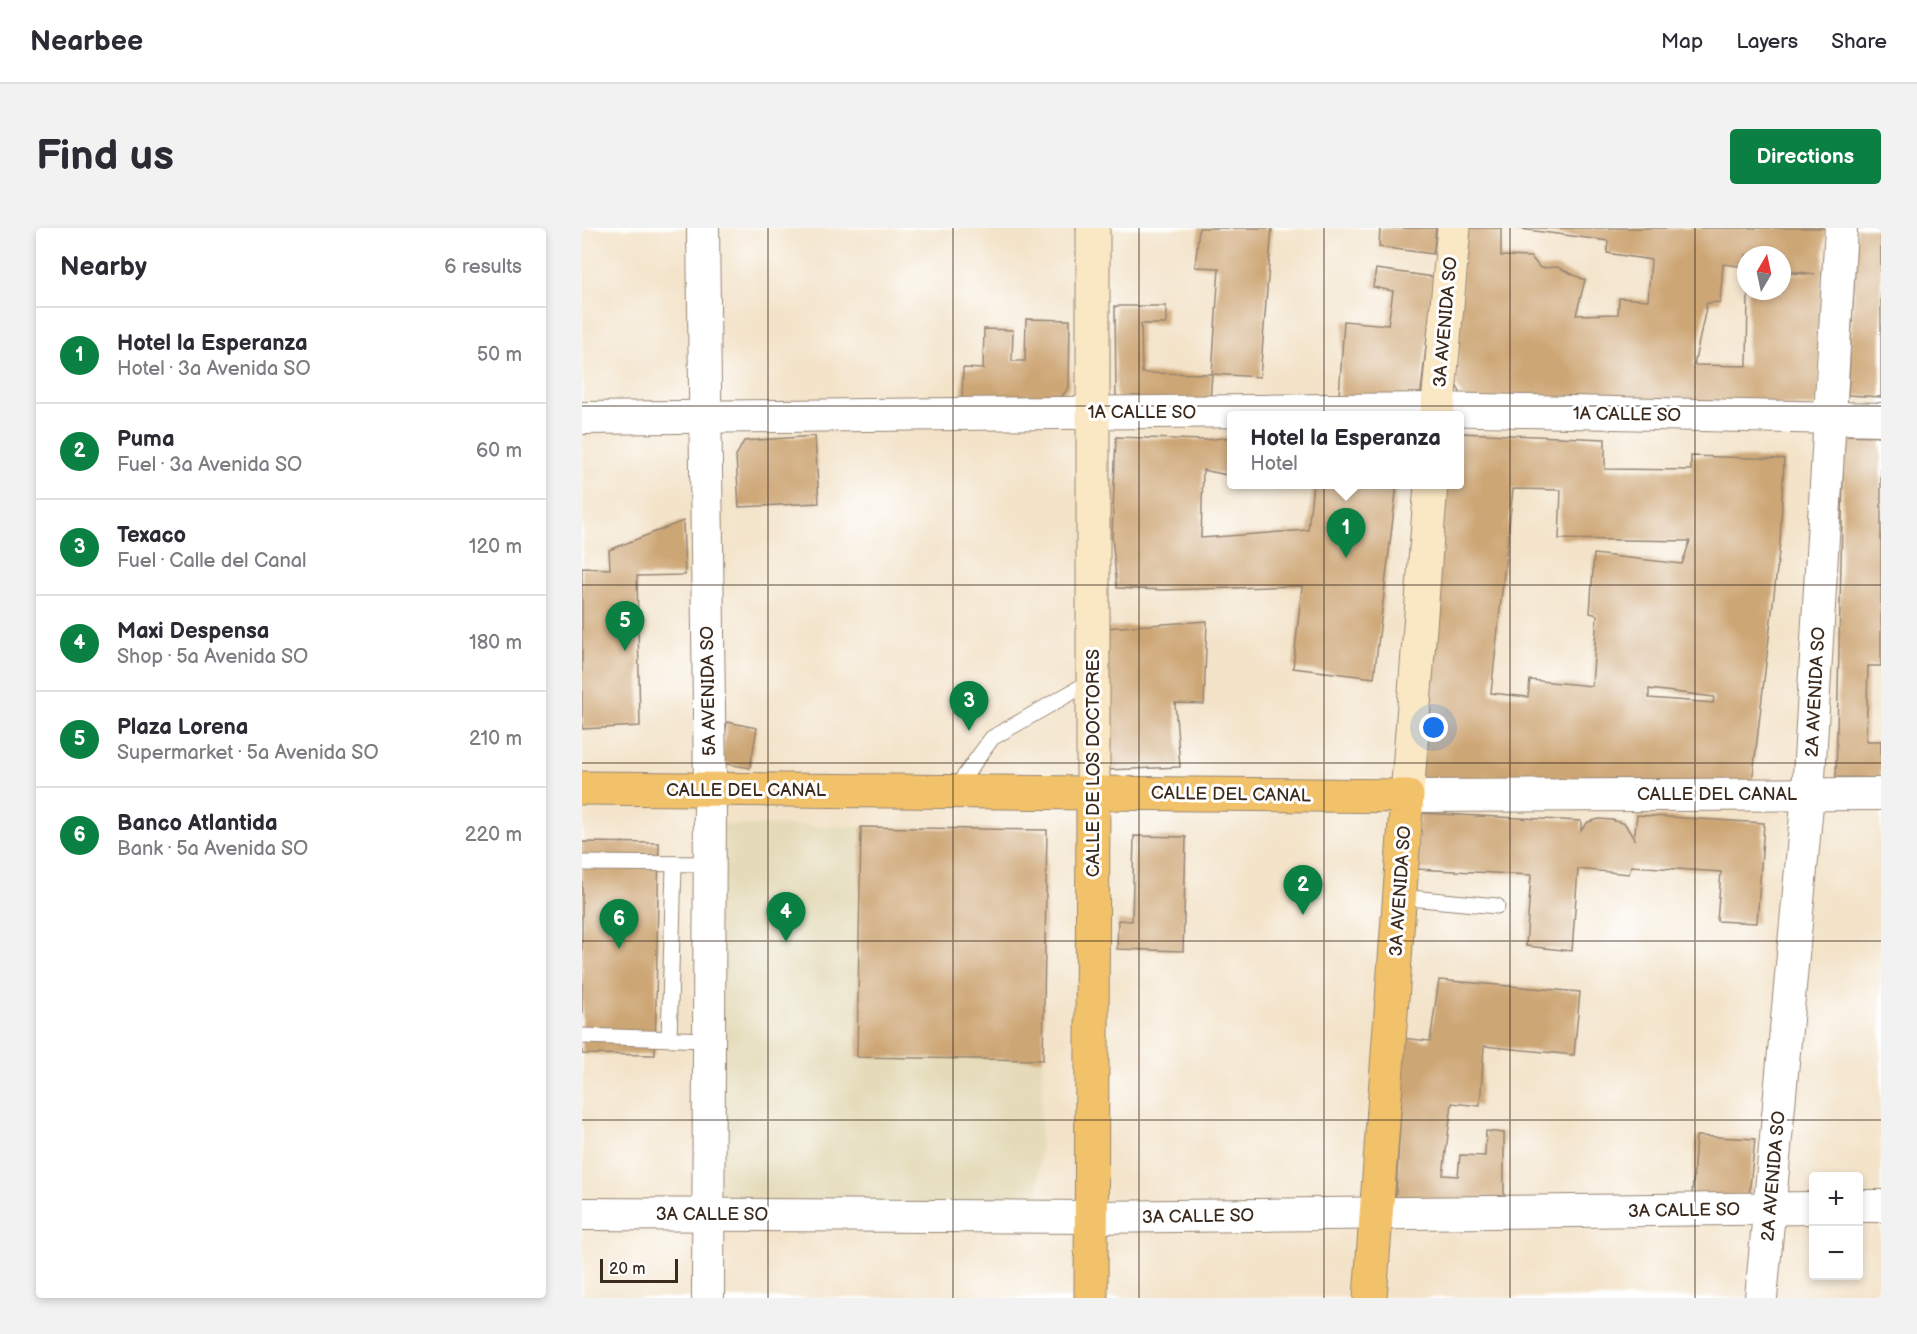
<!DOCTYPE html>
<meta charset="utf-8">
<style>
:root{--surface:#fff;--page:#f2f2f3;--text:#2b2b33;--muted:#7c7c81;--line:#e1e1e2;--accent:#0b8043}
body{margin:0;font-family:"Balsamiq Sans",sans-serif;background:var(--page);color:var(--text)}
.controls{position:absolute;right:18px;bottom:18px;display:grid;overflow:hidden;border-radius:6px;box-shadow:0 3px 9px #0003}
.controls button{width:54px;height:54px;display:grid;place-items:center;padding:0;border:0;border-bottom:2px solid var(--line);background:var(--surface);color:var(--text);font:30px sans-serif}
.compass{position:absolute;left:1155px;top:18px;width:54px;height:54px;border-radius:50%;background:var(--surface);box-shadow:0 3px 9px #0003;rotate:9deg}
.scale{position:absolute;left:18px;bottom:15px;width:78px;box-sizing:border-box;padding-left:6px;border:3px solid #3b2a1e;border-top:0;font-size:16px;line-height:21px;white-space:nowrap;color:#3b2a1e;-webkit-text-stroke:4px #fff;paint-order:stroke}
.you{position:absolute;left:852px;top:500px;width:21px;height:21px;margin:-15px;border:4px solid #fff;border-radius:50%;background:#1a73e8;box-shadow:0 0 0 9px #1a73e833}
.badge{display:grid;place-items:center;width:39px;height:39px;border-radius:50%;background:var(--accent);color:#fff;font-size:20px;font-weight:700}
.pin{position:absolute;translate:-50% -50px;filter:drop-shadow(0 2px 3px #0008)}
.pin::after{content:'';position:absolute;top:32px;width:21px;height:18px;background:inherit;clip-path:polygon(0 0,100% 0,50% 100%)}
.popup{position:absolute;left:645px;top:183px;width:237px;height:78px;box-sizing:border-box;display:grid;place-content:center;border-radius:6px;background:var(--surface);filter:drop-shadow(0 2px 4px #0005);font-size:20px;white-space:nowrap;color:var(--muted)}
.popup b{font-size:22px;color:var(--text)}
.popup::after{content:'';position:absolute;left:50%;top:100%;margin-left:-12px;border:12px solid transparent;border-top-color:var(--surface)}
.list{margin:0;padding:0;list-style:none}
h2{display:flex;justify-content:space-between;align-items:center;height:78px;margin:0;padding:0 24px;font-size:26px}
h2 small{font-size:20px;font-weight:400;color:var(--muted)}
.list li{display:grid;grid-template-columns:39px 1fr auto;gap:18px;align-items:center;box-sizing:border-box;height:96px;padding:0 24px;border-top:2px solid var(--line)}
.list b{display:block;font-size:22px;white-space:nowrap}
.list p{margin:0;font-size:20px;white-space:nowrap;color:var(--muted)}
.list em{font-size:20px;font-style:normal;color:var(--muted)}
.map{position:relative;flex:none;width:1299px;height:1070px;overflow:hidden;border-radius:6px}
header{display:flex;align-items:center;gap:36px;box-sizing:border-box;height:84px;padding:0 30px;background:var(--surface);border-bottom:2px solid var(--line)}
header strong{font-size:28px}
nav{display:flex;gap:33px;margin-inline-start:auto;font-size:21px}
.intro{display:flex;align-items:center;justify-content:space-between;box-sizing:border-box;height:144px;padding:0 36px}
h1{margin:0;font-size:42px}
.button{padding:15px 27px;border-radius:6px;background:var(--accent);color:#fff;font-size:21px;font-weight:700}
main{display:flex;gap:36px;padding:0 36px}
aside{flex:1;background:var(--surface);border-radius:6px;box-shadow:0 3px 9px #0003}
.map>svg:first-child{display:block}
.built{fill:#e5dbba}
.building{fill:#cda674;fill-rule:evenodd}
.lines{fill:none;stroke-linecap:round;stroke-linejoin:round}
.service-casing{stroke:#978674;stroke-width:17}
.minor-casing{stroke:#978674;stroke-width:34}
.secondary-casing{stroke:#978674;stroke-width:35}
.trunk-casing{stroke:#978674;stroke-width:35}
.service{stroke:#fff;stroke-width:15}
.minor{stroke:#fff;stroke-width:32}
.secondary{stroke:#fae7c3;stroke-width:33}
.trunk{stroke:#f2c26a;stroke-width:33}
.grid{fill:none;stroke:#3b2a1e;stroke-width:1.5;stroke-opacity:0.55}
.labels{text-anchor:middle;stroke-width:6;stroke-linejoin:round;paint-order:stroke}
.street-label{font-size:18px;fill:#3b2a1e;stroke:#fff}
</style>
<header>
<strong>Nearbee</strong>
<nav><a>Map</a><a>Layers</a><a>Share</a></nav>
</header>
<div class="intro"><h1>Find us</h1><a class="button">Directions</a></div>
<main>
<aside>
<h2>Nearby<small>6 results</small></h2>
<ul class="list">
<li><span class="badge">1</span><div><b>Hotel la Esperanza</b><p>Hotel · 3a Avenida SO</p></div><em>50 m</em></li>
<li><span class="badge">2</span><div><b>Puma</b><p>Fuel · 3a Avenida SO</p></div><em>60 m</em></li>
<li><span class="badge">3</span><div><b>Texaco</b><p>Fuel · Calle del Canal</p></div><em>120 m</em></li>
<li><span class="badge">4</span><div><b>Maxi Despensa</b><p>Shop · 5a Avenida SO</p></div><em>180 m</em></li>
<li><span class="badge">5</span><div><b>Plaza Lorena</b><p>Supermarket · 5a Avenida SO</p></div><em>210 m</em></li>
<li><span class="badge">6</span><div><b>Banco Atlantida</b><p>Bank · 5a Avenida SO</p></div><em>220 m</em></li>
</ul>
</aside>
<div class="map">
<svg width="1299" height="1070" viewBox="0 0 1299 1070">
<rect width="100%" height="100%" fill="#fff"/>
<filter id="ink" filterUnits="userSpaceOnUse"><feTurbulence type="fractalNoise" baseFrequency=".0167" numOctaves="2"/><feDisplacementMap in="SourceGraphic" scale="12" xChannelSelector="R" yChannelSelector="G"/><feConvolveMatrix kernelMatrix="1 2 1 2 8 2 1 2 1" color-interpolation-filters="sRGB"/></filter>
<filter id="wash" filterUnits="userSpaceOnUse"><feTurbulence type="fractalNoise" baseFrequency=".008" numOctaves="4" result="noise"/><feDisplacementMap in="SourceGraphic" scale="24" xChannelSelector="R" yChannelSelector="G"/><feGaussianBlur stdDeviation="1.35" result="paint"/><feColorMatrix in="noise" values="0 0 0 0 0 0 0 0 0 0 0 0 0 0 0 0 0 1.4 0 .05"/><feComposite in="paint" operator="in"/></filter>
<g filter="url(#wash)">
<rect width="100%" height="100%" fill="#f3e3c9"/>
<path class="built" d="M130 596 279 599 275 829 461 832 456 976 133 979Z"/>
<g id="blocks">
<g class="building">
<path d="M617 0H690L678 149 630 146 628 173 543 175 534 168 533 78H584V96H559L560 145 630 146 637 40 613 39Z"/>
<path d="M798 0H854L851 26 797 19Z"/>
<path d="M882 0H919V28L949 29 958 40 975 39 1003 52 994 87 1036 86 1037 70 1066 72 1069 32 1025 25 1026 13 932 0H1244L1240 46 1237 167 1233 178 883 173 874 157ZM1164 27H1200V42L1233 46 1200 45V63H1166L1165 138 1112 137 1125 75 1138 74 1141 36 1164 39Z"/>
<path d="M1275 0H1299V169L1266 167Z"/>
<path d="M794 41 852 49 838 171 757 169 762 93 806 97 811 63 791 59Z"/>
<path d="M444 91 488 92 487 159 473 177 380 176 381 140 401 141 402 101 431 102 430 133H443Z"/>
<path d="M878 205 1023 211V241L1109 242V228L1202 231 1198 315 1169 564 836 553 858 256H878ZM931 261 979 262 977 311 1108 313 1100 336 1012 326 1008 385 1015 387 1010 458 948 452 946 469 909 465ZM1067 461 1132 469 1131 475 1067 470Z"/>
<path d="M1262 207 1299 208V438H1286L1284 513H1299V550L1254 549Z"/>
<path d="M233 208 237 275 157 279 154 228 162 213Z"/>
<path d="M534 209 622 212 650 209V248L621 242 619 310 726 302 731 256H815L792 450 711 440 720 358 580 362 535 360 530 308Z"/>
<path d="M101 293 103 347 55 348 58 498 0 501V340L28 341 27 322Z"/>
<path d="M625 393 622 476 593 475 598 539 524 542 523 400Z"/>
<path d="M145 494 175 500 168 540 139 535Z"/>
<path d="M837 585 999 593V602L1006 594 1017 591 1030 592 1043 596 1052 611 1055 587 1182 595 1175 695 1135 693 1139 644 1049 638 1047 646 996 641 990 723 944 718 949 647 834 641Z"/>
<path d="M279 599 465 602 461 832 275 829Z"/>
<path d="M552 608 604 609 601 723 535 721 536 692 550 693Z"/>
<path d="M0 614 77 615 73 827 0 826Z"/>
<path d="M857 752 998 764 992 827 902 818 898 878 870 875 861 947 876 948 878 927 903 928 904 903 922 905V973L813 978 819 880 816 855 819 810 848 813Z"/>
<path d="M1114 908 1173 911 1167 968H1110Z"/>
</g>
</g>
</g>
<g filter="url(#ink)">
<use href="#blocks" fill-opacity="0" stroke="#978674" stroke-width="1.5"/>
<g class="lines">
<g class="service-casing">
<g id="service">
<path d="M371 564 410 510 511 452"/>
<path d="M0 635 127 636"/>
<path d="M817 669 915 678"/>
<path d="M0 808 128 812"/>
<path d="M87 811 92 638"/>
</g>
</g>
<g class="minor-casing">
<g id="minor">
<path d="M121 0 128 562 126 1070"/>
<path d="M0 190 855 181 1299 191"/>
<path d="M825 568 1299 566"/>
<path d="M1276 978H1299"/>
<path d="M0 986 509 989 1232 980"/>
<path d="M1179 1070 1226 566 1259 0"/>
</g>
</g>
<g class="secondary-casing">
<g id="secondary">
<path d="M511 0V565"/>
<path d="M855 188 872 0"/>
<path d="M825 568 849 256"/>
</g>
</g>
<g class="trunk-casing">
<g id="trunk">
<path d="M0 560 825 568 788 1070"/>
<path d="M509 1070 511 565"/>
</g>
</g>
<use href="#service" class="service"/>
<use href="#minor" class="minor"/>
<use href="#secondary" class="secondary"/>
<use href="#trunk" class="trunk"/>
</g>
</g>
<path class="grid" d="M186 0V1070M371 0V1070M557 0V1070M742 0V1070M928 0V1070M1113 0V1070M0 178H1299M0 357H1299M0 535H1299M0 713H1299M0 892H1299"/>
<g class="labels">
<g class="street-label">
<text transform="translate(863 94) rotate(-85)" y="6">3A AVENIDA SO</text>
<text x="560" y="190">1A CALLE SO</text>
<text transform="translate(1045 186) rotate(1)" y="6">1A CALLE SO</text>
<text transform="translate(126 463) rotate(-91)" y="6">5A AVENIDA SO</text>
<text transform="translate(1233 464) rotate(-87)" y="6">2A AVENIDA SO</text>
<text transform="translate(511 535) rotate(-90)" y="6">CALLE DE LOS DOCTORES</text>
<text x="164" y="568">CALLE DEL CANAL</text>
<text transform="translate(649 566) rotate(1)" y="6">CALLE DEL CANAL</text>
<text x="1135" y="572">CALLE DEL CANAL</text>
<text transform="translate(818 663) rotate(-86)" y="6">3A AVENIDA SO</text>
<text transform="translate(1191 948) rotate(-85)" y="6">2A AVENIDA SO</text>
<text transform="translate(1102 982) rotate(-1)" y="6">3A CALLE SO</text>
<text x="130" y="992">3A CALLE SO</text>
<text transform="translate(616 988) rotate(-1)" y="6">3A CALLE SO</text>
</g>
</g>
</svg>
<div class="controls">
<button>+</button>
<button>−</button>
</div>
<svg class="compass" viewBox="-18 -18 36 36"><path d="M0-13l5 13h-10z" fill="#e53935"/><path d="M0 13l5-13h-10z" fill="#7c7c81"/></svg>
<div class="scale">20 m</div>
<div class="you"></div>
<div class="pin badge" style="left:764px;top:330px">1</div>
<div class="popup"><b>Hotel la Esperanza</b>Hotel</div>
<div class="pin badge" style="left:721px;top:687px">2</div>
<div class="pin badge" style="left:387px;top:503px">3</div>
<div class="pin badge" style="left:204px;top:714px">4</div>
<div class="pin badge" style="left:43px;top:423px">5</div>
<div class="pin badge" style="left:37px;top:721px">6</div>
</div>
</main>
